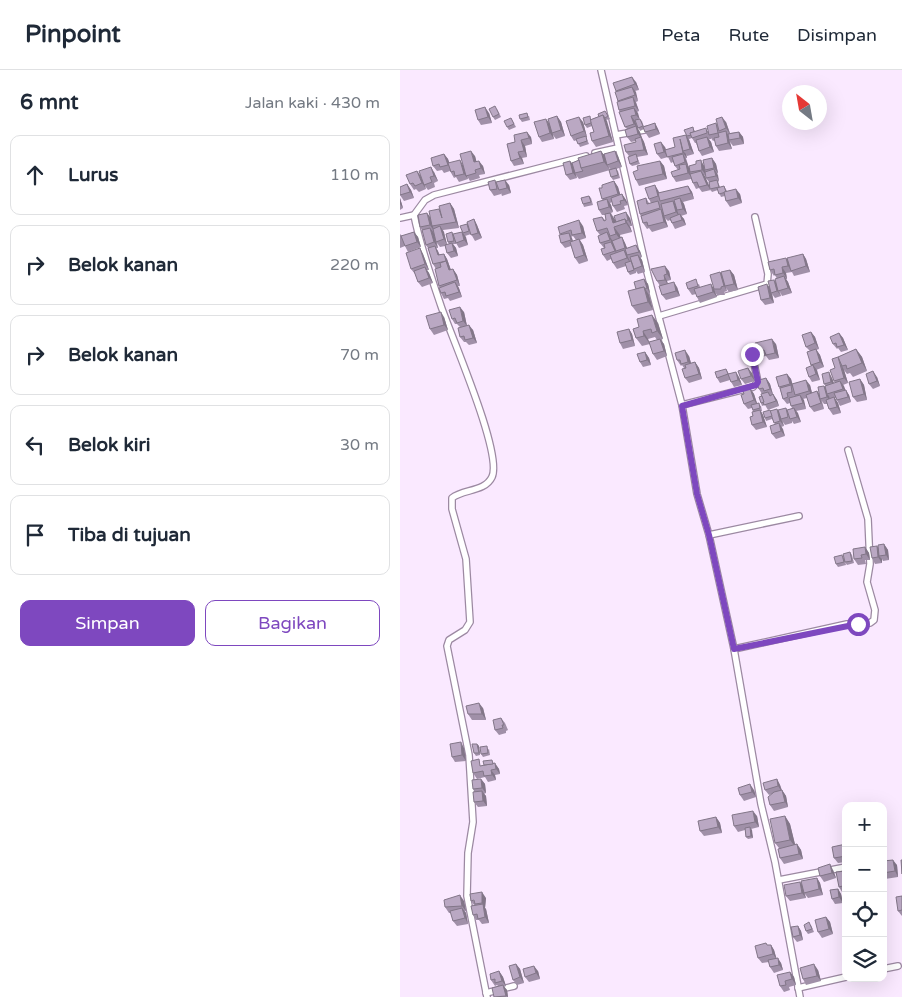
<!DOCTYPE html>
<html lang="id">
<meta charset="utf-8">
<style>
:root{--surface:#fff;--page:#f2f2f3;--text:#1f2937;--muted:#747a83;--line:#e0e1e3;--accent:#7e48bf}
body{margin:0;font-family:"Varela Round",sans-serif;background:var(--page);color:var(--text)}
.controls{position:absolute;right:15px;bottom:15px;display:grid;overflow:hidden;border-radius:10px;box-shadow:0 5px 20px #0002}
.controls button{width:45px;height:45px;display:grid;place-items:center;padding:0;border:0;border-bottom:1px solid var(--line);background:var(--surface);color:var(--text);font:25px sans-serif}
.compass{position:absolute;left:382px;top:15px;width:45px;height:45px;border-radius:50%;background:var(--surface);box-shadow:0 5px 20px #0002;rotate:329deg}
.stop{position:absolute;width:15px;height:15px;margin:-11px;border:4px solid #7e48bf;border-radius:50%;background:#fff}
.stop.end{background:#7e48bf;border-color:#fff;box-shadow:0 1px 5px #0008}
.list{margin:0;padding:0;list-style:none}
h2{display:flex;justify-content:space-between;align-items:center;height:65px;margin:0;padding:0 20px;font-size:21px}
h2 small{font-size:16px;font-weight:400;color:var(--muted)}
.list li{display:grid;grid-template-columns:32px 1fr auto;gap:15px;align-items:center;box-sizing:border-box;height:80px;margin:0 10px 10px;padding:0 10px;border:1px solid var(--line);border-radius:10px}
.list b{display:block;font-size:19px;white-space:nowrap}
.list em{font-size:16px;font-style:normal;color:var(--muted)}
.actions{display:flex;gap:10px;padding:15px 20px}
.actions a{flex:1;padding:11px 0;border:1px solid var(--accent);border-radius:10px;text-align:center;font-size:18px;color:var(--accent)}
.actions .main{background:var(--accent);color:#fff}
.icon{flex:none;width:28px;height:28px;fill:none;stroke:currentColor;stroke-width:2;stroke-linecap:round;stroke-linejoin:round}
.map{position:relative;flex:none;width:502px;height:927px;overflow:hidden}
header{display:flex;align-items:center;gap:30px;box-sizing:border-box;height:70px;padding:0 25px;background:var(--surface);border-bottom:1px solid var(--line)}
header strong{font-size:24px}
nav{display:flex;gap:28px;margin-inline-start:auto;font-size:18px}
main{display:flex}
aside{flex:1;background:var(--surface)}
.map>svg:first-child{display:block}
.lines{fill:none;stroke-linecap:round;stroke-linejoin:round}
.minor-casing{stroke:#9c89a2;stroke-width:8}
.minor{stroke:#fff;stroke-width:5.5}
.wall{fill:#a090a8;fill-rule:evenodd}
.shaded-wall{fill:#827688}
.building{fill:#baa8c3;stroke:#827688}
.route{stroke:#7e48bf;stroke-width:6}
</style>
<header>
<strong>Pinpoint</strong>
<nav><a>Peta</a><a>Rute</a><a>Disimpan</a></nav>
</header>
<main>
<aside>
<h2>6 mnt<small>Jalan kaki · 430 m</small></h2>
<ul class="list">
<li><svg class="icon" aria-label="ahead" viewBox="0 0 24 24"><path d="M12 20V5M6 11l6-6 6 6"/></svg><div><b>Lurus</b></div><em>110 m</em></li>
<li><svg class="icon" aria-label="right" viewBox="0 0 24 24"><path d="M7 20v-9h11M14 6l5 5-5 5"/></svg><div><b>Belok kanan</b></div><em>220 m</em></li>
<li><svg class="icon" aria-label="right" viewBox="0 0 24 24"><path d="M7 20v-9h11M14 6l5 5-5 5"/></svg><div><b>Belok kanan</b></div><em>70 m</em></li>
<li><svg class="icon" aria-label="left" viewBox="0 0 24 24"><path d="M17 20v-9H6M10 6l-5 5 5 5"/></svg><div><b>Belok kiri</b></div><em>30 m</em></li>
<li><svg class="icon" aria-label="arrive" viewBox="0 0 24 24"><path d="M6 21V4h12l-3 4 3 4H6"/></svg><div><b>Tiba di tujuan</b></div></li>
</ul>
<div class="actions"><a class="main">Simpan</a><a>Bagikan</a></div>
</aside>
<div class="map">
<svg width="502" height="927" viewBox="0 0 502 927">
<rect width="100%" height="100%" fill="#fae9ff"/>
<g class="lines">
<g class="minor-casing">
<g id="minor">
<path d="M201 0 247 202 282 335 297 424 309 465 334 579 361 734 375 792 400 927"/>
<path d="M216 65 250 59"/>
<path d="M195 83 218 78"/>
<path d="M14 145C20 176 31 206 41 236 51 266 103 384 92 407 85 422 63 419 52 428V439L66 489 70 552 65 560 49 570 47 576 69 685 73 752 68 783 67 826 87 927"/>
<path d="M0 148 14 145 25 130 34 125 186 86"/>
<path d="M259 246 367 214 368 204 355 147"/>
<path d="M282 335 353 317 358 312 352 284"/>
<path d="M309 465 399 446"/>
<path d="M334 579 447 554 470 553 474 550 475 540 467 512 470 494 468 449 448 380"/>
<path d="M379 810 446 797"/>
<path d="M483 899 498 896"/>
<path d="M398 918 446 907"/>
<path d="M86 923 114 916"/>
</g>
</g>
<use href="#minor" class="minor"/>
</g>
<g class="wall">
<path d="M236 12 239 20 235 21 238 31 236 32 239 41 237 42 239 49 242 51 244 57 255 53 258 59 260 64 249 68 245 62 244 59 240 61 235 51 242 68 244 72 248 85 237 87 240 94 232 96 230 94 229 86 226 82 236 72V71L231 72 227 67V59L225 57 219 40 216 21Z"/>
<path d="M97 39 101 47 95 50 93 47Z"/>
<path d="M89 43 92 53 81 55 78 50Z"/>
<path d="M207 43 210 49 206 50 213 72 196 77 192 71 194 62 192 56 187 58 185 55 192 49Z"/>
<path d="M129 46 130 50 122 52 120 49Z"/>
<path d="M157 46 161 52 165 66 156 69 153 65 154 69 142 72 139 67 149 53Z"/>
<path d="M111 48 116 57 109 60 107 57Z"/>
<path d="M183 52 187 67H186L189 74 180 77 177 70 174 71 171 66Z"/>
<path d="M326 52 330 63 339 62 343 67 344 74 333 76 330 72 332 79 319 81 316 76 315 70 313 71 311 68V69H309L311 72 314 82 302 86 299 81 296 73H295L292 68 289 69 294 84 287 86 286 84 287 88H286L289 98 304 95 312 88 316 94 318 103 317 104 319 111 318 112 320 117 324 116 327 121 340 124 342 133 330 137 326 131 325 126 321 127 318 120 312 122 310 119 309 112 306 108V105H304L311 120 302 122 299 118 296 119 291 109 276 112 273 107 278 100 275 96 273 92 271 93 268 87 261 89 257 84 265 77 266 80 275 77 286 65 294 60 295 61H308L316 53 318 56Z"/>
<path d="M131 67 132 74 125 76 127 87 122 88 124 94 114 96 111 91 107 74Z"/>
<path d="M201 81 205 87 215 81 218 86 222 97 216 99 218 101 220 108 213 110 211 107V100L209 97 210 100 179 109 176 105 177 108 170 110 166 105 170 91 172 94 179 90Z"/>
<path d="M44 84 48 89 49 93 63 95 75 86 76 91 83 96 85 104 79 105 80 108 70 111 67 106 68 109 59 112 56 107 54 108 50 101 44 103 42 100 37 101 33 96Z"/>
<path d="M260 91 264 96 267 109 239 116 236 110 238 100Z"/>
<path d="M17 101 21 106 34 102 38 111 34 113 35 117 28 120 25 116 26 119 19 122 16 119 14 120 10 114Z"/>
<path d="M214 111 218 117 220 125 222 124 226 130 228 135 224 136 225 139 217 142 213 136 212 132 210 133 211 135 213 142 211 143 215 150 230 148 232 156H230L232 162 220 165V168L222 167 225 173 227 178 236 175 240 181 242 187 240 188 242 190 245 202 238 204 236 201V203L230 205 228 202 226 196 217 199 213 193 211 189 207 191 203 185 204 178 200 173V165L197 161 202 147 205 150H206L205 145H202L199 140 203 130 202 129V118Z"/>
<path d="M97 112 109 115 111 123 102 126 101 123V124L94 126 90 120Z"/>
<path d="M7 114 11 120 14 128 4 131 0 125Z"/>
<path d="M288 116 292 122 294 129 283 132 284 134 287 144 281 146 284 149 286 155 275 159 272 153 270 150 268 151 265 148 268 157 252 162 249 158 247 159 243 153 240 144 246 128 249 133H251L249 129 258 120 259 123Z"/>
<path d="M189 126 191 128 193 135 184 137 183 134Z"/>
<path d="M0 128 3 138 0 140Z"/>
<path d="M50 133 54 139 59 158 43 160 47 174H49L48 172 52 162 53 165 62 162 67 154 74 149 77 155 82 168 75 171 71 164 65 166 68 175 59 178 56 173V174H53L56 178 58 186 51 188 47 183 45 176 40 177 37 173 38 178H36L40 185 44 184 47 189 51 200 53 199 57 205 60 216H58L62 227 50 231 48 228 44 229 41 223 40 218 39 216 36 199 33 194 28 178 26 175 22 160 20 157 30 147 40 141Z"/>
<path d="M183 156 186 168 180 170 183 175 188 191 179 194 175 188 171 176 165 178 161 173V165L160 164ZM173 166 176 170 173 171 171 167Z"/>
<path d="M14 162 18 167 21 177 8 182 5 176 0 178V164L2 166Z"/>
<path d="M20 178 23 184 29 200H27L29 203 33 213 22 217 18 212 15 204 11 199Z"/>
<path d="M403 184 406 189 410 202 394 206 392 202 386 203 387 209H386L388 212 392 223 382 226 380 222 381 226 375 228 372 224 374 233 365 235 361 230 369 217 376 213 377 209 375 205 374 206 370 200Z"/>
<path d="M330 200 334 205 338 220 329 222 326 218 327 221 324 222 325 225H317L315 222 317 227 300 233 297 227 296 224 292 225 288 219 299 214 300 217H313L322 205Z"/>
<path d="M269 201 271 210 267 211 268 214 277 217 280 226 266 230 262 225 260 216 257 211Z"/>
<path d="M244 209 248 214 250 223 249 224 253 240 238 244 232 236 236 219Z"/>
<path d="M64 242 67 256 73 260 77 273 69 275 66 272H64L60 267V257L57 254H55L52 249Z"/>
<path d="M44 247 48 260 34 265 30 259Z"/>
<path d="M258 253 263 269 260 270 264 274 267 286 257 290 253 284 250 274 242 276 236 268 233 259ZM255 267 257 270 249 272 248 269Z"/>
<path d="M229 259 232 264 235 276 223 279 220 273Z"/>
<path d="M411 262 415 267 419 279 416 280 420 285 424 297 416 300 420 310 412 312 409 307 411 296 410 281 406 277Z"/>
<path d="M439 263 443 268 448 280 441 282 438 278 437 279 433 274Z"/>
<path d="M376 274 379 288 369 290 366 286 361 287 357 282Z"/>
<path d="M456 279 462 287 467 301 453 307 450 303 447 304 444 300 448 313 443 315 445 320 449 325 451 332 440 336 436 328H435L438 333 441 343 433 345 429 339 427 334H424L422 331 424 339 414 342 410 337 407 328 403 329 406 339 396 341 401 352 394 354 392 351V353L385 355 383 352 384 356 381 357 385 366 376 369 372 364 375 354 372 349 366 351 365 348 371 341 379 342 386 338 387 341 392 338 390 333 387 334 383 329 380 319 379 317 387 304 391 309 392 314 410 315 412 323 417 321 420 325 424 316 426 318V316L424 314 432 308 434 313H435L434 311 435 298 438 287Z"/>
<path d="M245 282 249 288 251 295 243 297 240 292Z"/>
<path d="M289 286 291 293 295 292 299 298 302 309 289 313 285 308 284 298 282 295 281 296 277 290Z"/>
<path d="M326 299 329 304 339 307 342 315 334 317 330 310 320 313 317 308Z"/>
<path d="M352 303 355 311 345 314 341 309Z"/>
<path d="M477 307 480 316 473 319 469 314Z"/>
<path d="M366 308 370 314 373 324 377 330 379 336 368 340 365 335 362 336 361 333 362 324 359 319Z"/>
<path d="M460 309 464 315 467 330 457 332 453 327Z"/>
<path d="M350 318 354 324 357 334 361 336 362 341H361L363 345 367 357 356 360 352 355 353 342 352 338 348 339 344 334V324Z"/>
<path d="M484 474 488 480 489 490 483 491 482 489V493L475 494 472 488 477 476 478 478Z"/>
<path d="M465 477 469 483 470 490H465L466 494 458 495 454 489Z"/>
<path d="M450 482 452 485 454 493 447 495 445 492Z"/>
<path d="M444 487 446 495 438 497 436 494Z"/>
<path d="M83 638 86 650H72L68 644Z"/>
<path d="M101 648 105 653 108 660 106 661V663L99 665 95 660Z"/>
<path d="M77 674 79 676 80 685 76 686 74 683Z"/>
<path d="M64 678 66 691 55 692 52 687Z"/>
<path d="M89 679 90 685 83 687 81 684Z"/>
<path d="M94 693 99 699 100 704 95 705 96 710 88 712 85 707 77 709 73 703 83 695Z"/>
<path d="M81 709 85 714 86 723 84 724 86 726 87 736 78 737 74 732 75 722 73 719Z"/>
<path d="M377 709 380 715 382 720 386 726 388 737 374 741 370 735 372 724 369 725 365 720Z"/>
<path d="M354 720 356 727 344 731 340 725Z"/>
<path d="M357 746 359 757 351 759 353 768 348 769 346 767 345 760 338 762 334 756Z"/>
<path d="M385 746 390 754 395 775 397 774 401 780 403 789 384 794 380 788 379 778 375 773Z"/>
<path d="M316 747 320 753 322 763 304 766 300 761Z"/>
<path d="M446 774V792L438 793 434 788Z"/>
<path d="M483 791 497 795 498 807 485 809 483 805Z"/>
<path d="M433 800 436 808 424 812 420 806Z"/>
<path d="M446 801V821L442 822 439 817Z"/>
<path d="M417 808 420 813 423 825 408 828 405 824 406 828 390 831 386 826 400 812 402 816Z"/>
<path d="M438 819 441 824 443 833 435 834 432 829Z"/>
<path d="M502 826V846L498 841Z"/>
<path d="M86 828 85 838 86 839 89 853 82 854 79 850H76L73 845 74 835 71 831Z"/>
<path d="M64 831 66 841H65L66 843 68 854 57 856 53 851 51 843H49L45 837Z"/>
<path d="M426 847 430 852 433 864 422 868 418 862Z"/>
<path d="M411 855 414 862 408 864 406 861Z"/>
<path d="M398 856 401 861 403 870 397 872 393 867Z"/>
<path d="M367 875H371L374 880 376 888 381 893 383 900 374 903 370 897 369 892 362 893 358 888Z"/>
<path d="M116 894 120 899 124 913 117 915 113 910Z"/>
<path d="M418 900 421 911 406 915 403 909Z"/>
<path d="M99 901 103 907 106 916 104 917 107 920 108 927H94L98 916 97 915 95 916 91 910Z"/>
<path d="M138 901 140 909 129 912 125 907Z"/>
<path d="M390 902 394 907 396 915 389 917 390 920 384 922 380 916Z"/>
</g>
<g class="shaded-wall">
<path d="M232 7 236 12 239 20 235 14Z"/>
<path d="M232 17 236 22 238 31 235 25Z"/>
<path d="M233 27 236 33 239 41 235 36Z"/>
<path d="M85 37 89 43 92 53 88 47Z"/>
<path d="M234 38 238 43 240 50 236 45Z"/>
<path d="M203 45 207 51 213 72 209 66Z"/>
<path d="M157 46 161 52 165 66 161 60Z"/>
<path d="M231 46 235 51 238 59 234 54Z"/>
<path d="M179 47 183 52 187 67 184 61Z"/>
<path d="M322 47 326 52 330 64 326 58Z"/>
<path d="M146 49 150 54 154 69 150 63Z"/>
<path d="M255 53 258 59 260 64 256 59Z"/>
<path d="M236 56 240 62 242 68 244 72 248 85 244 80 241 68 238 64Z"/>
<path d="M326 61 329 67V70L332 79 328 73Z"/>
<path d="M127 62 131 67 132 74 129 68Z"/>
<path d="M339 62 343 67 344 74 340 68Z"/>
<path d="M286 65 289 70 294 84 290 79Z"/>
<path d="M307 67 311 72 314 82 310 77Z"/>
<path d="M280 69 283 81 286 84 287 88 283 83Z"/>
<path d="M121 70 125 76 127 87 124 81Z"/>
<path d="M261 72 265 77 268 87 264 82Z"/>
<path d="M71 81 75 86 78 97 74 92Z"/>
<path d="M201 81 207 89V95L210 100 204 92Z"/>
<path d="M215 81 218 86 222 97 218 91Z"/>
<path d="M118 82 122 88 124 94 120 88Z"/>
<path d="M44 84 48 89 52 100 48 95Z"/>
<path d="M283 84 286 90 289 98 285 92Z"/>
<path d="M312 88 316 94 318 103 314 98Z"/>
<path d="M60 90 63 95 68 109 64 104Z"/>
<path d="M301 90 304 96 306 105 302 100Z"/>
<path d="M79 91 83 96 85 104 81 98Z"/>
<path d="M170 91 174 96 175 103 177 108 173 103Z"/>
<path d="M260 91 264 96 267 109 263 104Z"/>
<path d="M286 94 290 99V102L292 108 288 103Z"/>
<path d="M31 97 34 102 38 111 34 106Z"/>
<path d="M314 99 318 105 319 111 316 106Z"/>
<path d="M17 101 21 107 26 119 22 113Z"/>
<path d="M301 101 305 106 311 120 307 115Z"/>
<path d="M105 110 109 115 111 123 107 118Z"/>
<path d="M214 111 218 117 222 130 218 124Z"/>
<path d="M7 114 11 120 14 128 10 122Z"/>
<path d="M255 115 258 120 262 131 258 126Z"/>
<path d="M288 116 292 122 294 129 291 123Z"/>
<path d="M336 119 340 124 342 133 338 128Z"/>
<path d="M222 124 226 130 228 135 224 130Z"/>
<path d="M0 128 3 138 0 134Z"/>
<path d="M280 128 284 134 287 144 283 139Z"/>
<path d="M207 129 211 135 213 142 209 137Z"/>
<path d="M273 131 277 136V140L280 148 276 142Z"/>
<path d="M50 133 54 139 59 158 56 152Z"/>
<path d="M261 139 264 145V146L265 148 268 157 264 152Z"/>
<path d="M226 142 230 148 232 156 228 150Z"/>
<path d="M27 143 31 148 34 161 30 155Z"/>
<path d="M210 143 216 151V157L213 153Z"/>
<path d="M280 144 284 149 286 155 282 150Z"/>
<path d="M74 149 77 155 82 168 78 163Z"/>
<path d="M225 149 230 157 232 162 226 153Z"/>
<path d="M179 150 183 156 186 168 182 163Z"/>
<path d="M40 156 44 162 47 175 44 169Z"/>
<path d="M214 157 220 165 222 172 216 164Z"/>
<path d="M30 158 34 163 36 172 38 178 34 172Z"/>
<path d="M14 162 18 167 21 177 17 172Z"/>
<path d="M62 162 66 167 68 175 64 170Z"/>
<path d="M207 162 212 170 218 187 215 181Z"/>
<path d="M169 163 172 168 174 175 171 170Z"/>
<path d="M222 167 225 173 229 183 225 178Z"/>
<path d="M179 169 183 175 188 191 184 185Z"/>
<path d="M52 173 56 178 58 186 54 181Z"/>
<path d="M236 175 240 181 242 187 239 182Z"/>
<path d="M35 176 38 181 41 191 38 185Z"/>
<path d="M20 178 23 184 29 200 25 194Z"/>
<path d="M224 180 228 185H227L231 194 227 188Z"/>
<path d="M44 184 47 189 53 206 49 200Z"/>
<path d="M403 184 406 189 410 202 406 196Z"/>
<path d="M238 185 242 190 245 202 242 196Z"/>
<path d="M386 188 390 193 392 202 388 196Z"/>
<path d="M265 196 269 201 271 210 267 204Z"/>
<path d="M25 197 29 203 33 213 29 208Z"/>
<path d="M382 197 386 203 387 209 383 203Z"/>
<path d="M53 199 57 205 60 216 57 210Z"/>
<path d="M330 200 334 205 338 220 334 214Z"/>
<path d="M320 202 324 207 325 216 327 221 324 216Z"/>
<path d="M264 205 267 211 268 215 265 210Z"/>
<path d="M384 206 388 212 392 223 388 218Z"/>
<path d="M244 209 248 214 250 223 247 218Z"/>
<path d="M374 210 378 215V221L381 226 377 221Z"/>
<path d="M55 212 59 218 62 227 59 222Z"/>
<path d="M274 212 277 217 280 226 276 221Z"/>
<path d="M311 214 314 219 317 227 313 222Z"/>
<path d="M367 214 371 220V223L372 224 374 233 370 228Z"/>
<path d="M244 217 249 225 253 240 248 232Z"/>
<path d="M60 237 64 242 67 256 63 251Z"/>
<path d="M41 242 44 247 48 260 44 255Z"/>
<path d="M252 245 258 253 263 269 257 261Z"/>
<path d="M69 255 73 260 77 273 73 268Z"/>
<path d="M229 259 232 264 235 276 232 270Z"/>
<path d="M243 261 248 269 250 274 244 266Z"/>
<path d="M411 262 415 267 419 279 415 273Z"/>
<path d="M439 263 443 268 448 280 444 275Z"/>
<path d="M260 269 264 274 267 286 264 281Z"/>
<path d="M372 269 376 274 379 288 375 283Z"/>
<path d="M416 279 420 285 424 297 420 292Z"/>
<path d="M456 279 462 287 467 301 462 293Z"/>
<path d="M285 280 289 286 292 297 288 292Z"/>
<path d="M245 282 249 288 251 295 247 290Z"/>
<path d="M439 287 442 296 444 300 448 313 444 308Z"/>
<path d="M295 292 299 298 302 309 299 304Z"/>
<path d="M413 295 417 300 420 310 416 304Z"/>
<path d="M348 298 352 303 355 311 351 306Z"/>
<path d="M473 301 477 307 480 316 477 311Z"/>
<path d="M336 302 339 307 342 315 338 310Z"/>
<path d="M429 302 432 308 435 317 431 312Z"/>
<path d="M387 304 391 309 394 319 390 314Z"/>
<path d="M366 308 370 314 373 325 370 319Z"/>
<path d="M460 309 464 315 467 330 464 324Z"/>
<path d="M406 310 410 315 413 327 409 321Z"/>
<path d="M440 311 444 316 447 324 443 319Z"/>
<path d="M424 316 428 321 427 324 429 326 431 333 427 327Z"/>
<path d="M350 318 354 324 358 336 354 330Z"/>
<path d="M446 320 449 325 451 332 448 327Z"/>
<path d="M417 321 421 327 420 329 424 339 421 333Z"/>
<path d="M373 324 377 330 379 336 376 331Z"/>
<path d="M400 325 404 330 406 339 403 333Z"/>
<path d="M434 327 438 333 441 343 437 337Z"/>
<path d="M394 338 398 343 401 352 397 347Z"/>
<path d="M377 339 381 344V349L384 356 380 351Z"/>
<path d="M360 340 363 345 367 357 363 352Z"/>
<path d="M379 353 383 359 385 366 381 361Z"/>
<path d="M484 474 488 480 489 490 486 485Z"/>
<path d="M477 476 481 482 479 486 482 489V493L478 487Z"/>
<path d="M465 477 469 483 470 490 466 484Z"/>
<path d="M79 633 83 638 86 650 82 644Z"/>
<path d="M61 672 64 678 66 691 62 685Z"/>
<path d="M77 674 79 676 80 685 79 683Z"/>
<path d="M95 693 99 699 100 704 96 699Z"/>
<path d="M91 700 95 705 96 710 92 705Z"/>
<path d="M81 709 85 714 86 723 82 718Z"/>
<path d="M377 709 380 715 382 722 378 716Z"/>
<path d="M350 714 354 720 356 727 352 722Z"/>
<path d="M382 720 386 726 388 737 385 732Z"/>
<path d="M82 721 86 726 87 736 83 731Z"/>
<path d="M353 741 357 746 359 757 355 752Z"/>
<path d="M385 746 390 754 396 778 390 770Z"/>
<path d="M316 747 320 753 322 763 318 757Z"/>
<path d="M350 757 352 760 353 768 351 766Z"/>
<path d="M397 774 401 780 403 789 399 784Z"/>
<path d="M493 790 497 795 498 807 495 801Z"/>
<path d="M430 794 433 800 436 808 432 803Z"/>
<path d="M417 808 420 813 423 825 419 819Z"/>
<path d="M400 812 404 817V823L406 828 402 823Z"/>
<path d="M438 819 441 824 443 833 439 827Z"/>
<path d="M82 822 86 828 85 838 86 839 89 853 85 847 83 835 82 833Z"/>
<path d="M60 825 64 831 66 841 62 836Z"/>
<path d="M62 838 66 843 68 854 65 848Z"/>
<path d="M426 847 430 852 433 864 429 859Z"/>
<path d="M398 856 401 861 403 870 400 865Z"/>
<path d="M371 875 374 880 377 890 373 884Z"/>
<path d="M378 888 381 893 383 900 379 895Z"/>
<path d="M116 894 120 899 124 913 120 907Z"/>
<path d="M414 894 418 900 421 911 417 906Z"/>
<path d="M134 896 138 901 140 909 136 903Z"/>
<path d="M99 901 103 907 106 916 102 911Z"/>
<path d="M390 902 394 907 396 915 392 909Z"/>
<path d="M103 915 107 920 108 927 106 926Z"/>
</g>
<g class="building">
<path d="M232 7 235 14 216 21 213 13Z"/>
<path d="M232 17 235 25 218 31 215 22Z"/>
<path d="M233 27 235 36 219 40 217 32Z"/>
<path d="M95 36 99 44 93 47 89 39Z"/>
<path d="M85 37 88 47 78 50 75 40Z"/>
<path d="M234 38 236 45 231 46 234 54 225 57 219 42Z"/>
<path d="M205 41 208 46 205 48 203 45 199 47 198 44Z"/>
<path d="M127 43 128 47 120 49 119 45Z"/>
<path d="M203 45 209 66 192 71 190 63 194 62 190 50Z"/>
<path d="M157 46 161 60 152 63 148 49Z"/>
<path d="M190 46 191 53 185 55 183 48Z"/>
<path d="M179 47 184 61 171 66 166 51Z"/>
<path d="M322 47 326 58 319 61 316 49Z"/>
<path d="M111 48 114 54 107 57 104 51Z"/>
<path d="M146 49 150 63 139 67 134 52Z"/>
<path d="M240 49 243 56 238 58 235 50Z"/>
<path d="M255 53 256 59 245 62 243 57Z"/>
<path d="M316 53 318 63 309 65 307 56Z"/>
<path d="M236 56 238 64 227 67 225 60Z"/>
<path d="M293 57 294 62 290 63 291 65 287 66 284 60Z"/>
<path d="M306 58 307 63 292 68 290 63Z"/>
<path d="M326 61 328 73 316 76 314 68 319 67 318 63Z"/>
<path d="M127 62 129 68 121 70 124 81 118 82 120 88 111 91 107 74 115 72 114 65Z"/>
<path d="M339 62 340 68 329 70 328 64Z"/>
<path d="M286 65 290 79 283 81 280 69 283 83 267 87 265 80 275 77 273 68Z"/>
<path d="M186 66 187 71 178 74 176 69Z"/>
<path d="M241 67 244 80 226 82 224 75 236 72 235 69Z"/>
<path d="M307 67 310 77 299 81 296 70Z"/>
<path d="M261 72 264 82 257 84 254 74Z"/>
<path d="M71 81 74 92 79 91 81 98 75 100 76 103 66 106 60 84Z"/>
<path d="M201 81 204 92 181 98 178 88Z"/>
<path d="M215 81 218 91 207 95 204 84Z"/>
<path d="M44 84 48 95 40 97 39 94 33 96 31 88Z"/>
<path d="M236 84 238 91 230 94 228 87Z"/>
<path d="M283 84 285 92 275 96 272 87Z"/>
<path d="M312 88 314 98 305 100 303 90Z"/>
<path d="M60 90 64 104 55 106 54 101 51 102 48 93Z"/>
<path d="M179 90 181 98 183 101 175 103 172 93Z"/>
<path d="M301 90 302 100 290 102 289 96 296 94V91Z"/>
<path d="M170 91 173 103 166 105 163 93Z"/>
<path d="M260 91 263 104 236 110 233 102 238 100 237 96Z"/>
<path d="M286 94 288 103 273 107 271 102 280 99 279 95Z"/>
<path d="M31 97 34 106 30 107 32 112 24 115 19 101Z"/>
<path d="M216 98 218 105 211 107 209 100Z"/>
<path d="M314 99 316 106 306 108 305 102Z"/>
<path d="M17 101 22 113 15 116 13 113 10 114 6 105Z"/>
<path d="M301 101 307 115 299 117 297 112 293 113 290 104Z"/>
<path d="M95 110 97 119 90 120 88 112Z"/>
<path d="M105 110 107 118 99 120 96 112Z"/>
<path d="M317 110 319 117 310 119 309 112Z"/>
<path d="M214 111 218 124 202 129 199 118H202V115Z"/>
<path d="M7 114 10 122 0 125V117Z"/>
<path d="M255 115 258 126 249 129 245 118Z"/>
<path d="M288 116 291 123 260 131 258 123Z"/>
<path d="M324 116 326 122 319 124 317 118Z"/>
<path d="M336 119 338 128 326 131 324 122Z"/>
<path d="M222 124 224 130 220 131 221 134 213 136 211 128Z"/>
<path d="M189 126 191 132 183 134 181 128Z"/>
<path d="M246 128 247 134 258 131 260 138 240 144 237 131Z"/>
<path d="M280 128 283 139 277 140 274 130Z"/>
<path d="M207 129 209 137 199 140 197 132Z"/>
<path d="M273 131 276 142 264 146 261 134Z"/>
<path d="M50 133 56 152 32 156 29 141 39 139 42 148 39 136Z"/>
<path d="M261 139 264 152 248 156 247 152 243 153 241 146Z"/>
<path d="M226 142 228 150 226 151 225 149 216 152 214 146Z"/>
<path d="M27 143 30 155 20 157 18 145Z"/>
<path d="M210 143 213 153 225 149 226 153 214 157 216 164 210 166 207 158 197 161 193 149 202 147 204 151 206 150 205 144Z"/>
<path d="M280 144 282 150 272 153 270 148Z"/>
<path d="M74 149 78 163 71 165 67 152Z"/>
<path d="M179 150 182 163 172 165 171 160 160 164 158 157Z"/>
<path d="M67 154 69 161 63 163 60 156Z"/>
<path d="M40 156 44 169 36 172 33 159Z"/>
<path d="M30 158 34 172 26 175 22 160Z"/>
<path d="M14 162 17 172 5 176 1 166Z"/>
<path d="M52 162 54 171 48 172 46 164Z"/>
<path d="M62 162 64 170 56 173 53 164Z"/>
<path d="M207 162 210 170 200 173 198 166Z"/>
<path d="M169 163 171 170 161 173 159 165Z"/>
<path d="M222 167 225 178 216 181 212 171Z"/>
<path d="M179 169 184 185 175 188 170 172Z"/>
<path d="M211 172 215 181 203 185 201 179 205 178 204 174Z"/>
<path d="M52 173 54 181 47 183 45 175Z"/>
<path d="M236 175 239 182 227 185 225 179Z"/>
<path d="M35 176 38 185 44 184 46 191 33 194 28 178Z"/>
<path d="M20 178 25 194 11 199 6 183Z"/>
<path d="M224 180 227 188 213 193 210 185Z"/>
<path d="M403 184 406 196 391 201 387 188Z"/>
<path d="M238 185 242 196 234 199 230 187Z"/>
<path d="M386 188 388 196 382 197 383 203 375 205 374 199 370 200 368 192Z"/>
<path d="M46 191 49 200 53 199 57 210 39 216 35 199 41 197 40 193Z"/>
<path d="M231 191 234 200 228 202 225 193Z"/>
<path d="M265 196 267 204 264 205 265 210 257 211 251 199Z"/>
<path d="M25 197 29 208 18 212 14 201Z"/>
<path d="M330 200 334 214 325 216 321 202Z"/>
<path d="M320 202 324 216 321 217V219H314L310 205Z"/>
<path d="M384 206 388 218 378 221 375 209Z"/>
<path d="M244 209 247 218 245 219 244 217 236 219 234 212Z"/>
<path d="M296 209 298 216 288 219 286 213Z"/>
<path d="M374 210 377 221 371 223 368 211Z"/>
<path d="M55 212 59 222 46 226 45 222 41 223 39 218Z"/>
<path d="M274 212 276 221 262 225 259 216Z"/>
<path d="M311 214 313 222 297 227 294 219Z"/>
<path d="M367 214 370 228 361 230 358 217Z"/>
<path d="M244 217 248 232 232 236 228 221Z"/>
<path d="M60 237 63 251 57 253 55 248 52 249 49 240Z"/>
<path d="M41 242 44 255 30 259 26 246Z"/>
<path d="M252 245 257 261 252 263 251 259 243 261 244 266 236 268 233 259 239 257 237 249Z"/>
<path d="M69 255 73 268 65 270 64 266 60 267 58 258Z"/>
<path d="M229 259 232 270 220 273 217 262Z"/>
<path d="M411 262 415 273 406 277 402 265Z"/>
<path d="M439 263 444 275 437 277 436 273 433 274 430 267Z"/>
<path d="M260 269 264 281 253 284 249 272Z"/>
<path d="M372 269 375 283 366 285 364 280 357 282 355 273Z"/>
<path d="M416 279 420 292 411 295 407 282Z"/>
<path d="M456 279 462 293 447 299 446 295 442 296 438 287Z"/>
<path d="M285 280 288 292 281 294 280 290H277L275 283Z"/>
<path d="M245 282 247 290 240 292 237 284Z"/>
<path d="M438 287 444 308 434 311 430 300 435 298 432 289Z"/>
<path d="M295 292 299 304 285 308 282 299 286 298 285 295Z"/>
<path d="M413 295 416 304 409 307 406 298Z"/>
<path d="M348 298 351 306 341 309 338 301Z"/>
<path d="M326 299 328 304 317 308 315 302Z"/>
<path d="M473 301 477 311 469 314 466 304Z"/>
<path d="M336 302 338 310 331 312 328 304Z"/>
<path d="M429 302 431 312 424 314 422 304Z"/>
<path d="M387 304 390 314 379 317 376 307Z"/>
<path d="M366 308 370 319 364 321 363 318 359 319 356 311Z"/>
<path d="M460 309 464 324 453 327 449 312Z"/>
<path d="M406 310 409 321 395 325 392 314Z"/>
<path d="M440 311 443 319 427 324 425 316Z"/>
<path d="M391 315 392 322 387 323 388 327 383 329 380 318Z"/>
<path d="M424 316 427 327 420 329 418 317Z"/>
<path d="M350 318 354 330 344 334 341 325 344 324 343 321Z"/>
<path d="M446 320 448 327 437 330 434 323Z"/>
<path d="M417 321 421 333 410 337 406 325Z"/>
<path d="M368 322 370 326 373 324 376 331 364 335 361 324Z"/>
<path d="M400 325 403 333 391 336 389 328Z"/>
<path d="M362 326 364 332 361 333 359 327Z"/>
<path d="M434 327 437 337 429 339 426 330Z"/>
<path d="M359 333 360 338 353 340 351 335Z"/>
<path d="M386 338 388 347 381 349 378 340Z"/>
<path d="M394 338 397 347 390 349 387 340Z"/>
<path d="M377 339 380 351 374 353 370 341Z"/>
<path d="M360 340 363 352 352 355 350 347 353 346 352 342Z"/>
<path d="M370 340 372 346 365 348 363 342Z"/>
<path d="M379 353 381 361 372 364 370 356Z"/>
<path d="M484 474 486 485 479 486 478 475Z"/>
<path d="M477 476 478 487 472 488 470 477Z"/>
<path d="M465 477 466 484 461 485 462 488 454 489 453 479Z"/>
<path d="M450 482 452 491 445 492 443 484Z"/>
<path d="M442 485 444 492 436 494 434 487Z"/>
<path d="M79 633 82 644H68L66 636Z"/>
<path d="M101 648 104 655H102L103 658 95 660 93 650Z"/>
<path d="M61 672 62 685 52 687 50 674Z"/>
<path d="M72 674H77L79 683H74Z"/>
<path d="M87 676 88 683 81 684 80 677Z"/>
<path d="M79 689 80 696 95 693 96 699 91 700 92 705 84 706 83 701 73 703 71 691Z"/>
<path d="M92 690 93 694 84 695 83 691Z"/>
<path d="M81 709 82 718 73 719 72 710Z"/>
<path d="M377 709 378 716 365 720 363 713Z"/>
<path d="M350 714 352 722 340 725 338 718Z"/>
<path d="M382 720 385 732 370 735 368 727 374 722Z"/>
<path d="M82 721 83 731 74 732 73 722Z"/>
<path d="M353 741 355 752 334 756 332 745Z"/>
<path d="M385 746 390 770 375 773 370 749Z"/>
<path d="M316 747 318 757 300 761 298 751Z"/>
<path d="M350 757 351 766 346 767 345 758Z"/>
<path d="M397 774 399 784 380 788 378 779Z"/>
<path d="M446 774V786L434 788 432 777Z"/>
<path d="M493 790 495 801 483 803V791Z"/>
<path d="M501 790H502V804Z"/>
<path d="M430 794 432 803 420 806 418 798Z"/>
<path d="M446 801V815L439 817 436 802Z"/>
<path d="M417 808 419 819 404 823 401 811Z"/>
<path d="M400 812 402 823 386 826 384 815Z"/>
<path d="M438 819 439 827 432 829 430 820Z"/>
<path d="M82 822V833L75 834 74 830 71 831 70 824Z"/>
<path d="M60 825 62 836 45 837 44 830Z"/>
<path d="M502 826V840L498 841 496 827Z"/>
<path d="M83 834 85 847 78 849 77 844 73 845 71 836Z"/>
<path d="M62 838 65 848 53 851 50 841Z"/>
<path d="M426 847 429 859 418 862 415 850Z"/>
<path d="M409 852 412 859 406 861 404 855Z"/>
<path d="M398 856 400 865 393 867 391 857Z"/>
<path d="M366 873 367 875H371L373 884 358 888 355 876Z"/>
<path d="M378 888 379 895 370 897 368 890Z"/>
<path d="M116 894 120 907 113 910 109 896Z"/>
<path d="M414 894 417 906 403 909 400 898Z"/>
<path d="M134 896 136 903 125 907 123 899Z"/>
<path d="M99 901 102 911 95 913V909L91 910 90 904Z"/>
<path d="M390 902 392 909 385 911 386 915 380 916 377 905Z"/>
<path d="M103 915 106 926 94 927 92 918Z"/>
</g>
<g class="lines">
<path class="route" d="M352 284 358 312 356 315 282 336 297 424 309 465 334 579 458 554"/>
</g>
</svg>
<div class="controls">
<button>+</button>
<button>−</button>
<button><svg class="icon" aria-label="locate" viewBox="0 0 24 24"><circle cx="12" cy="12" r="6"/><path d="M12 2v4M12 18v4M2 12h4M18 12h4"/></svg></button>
<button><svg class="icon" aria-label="layers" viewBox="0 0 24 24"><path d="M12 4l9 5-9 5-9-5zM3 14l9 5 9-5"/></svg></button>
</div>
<svg class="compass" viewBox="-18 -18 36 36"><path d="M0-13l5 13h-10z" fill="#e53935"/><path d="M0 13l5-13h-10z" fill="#747a83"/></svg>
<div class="stop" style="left:458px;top:554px"></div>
<div class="stop end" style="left:352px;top:284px"></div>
</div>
</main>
